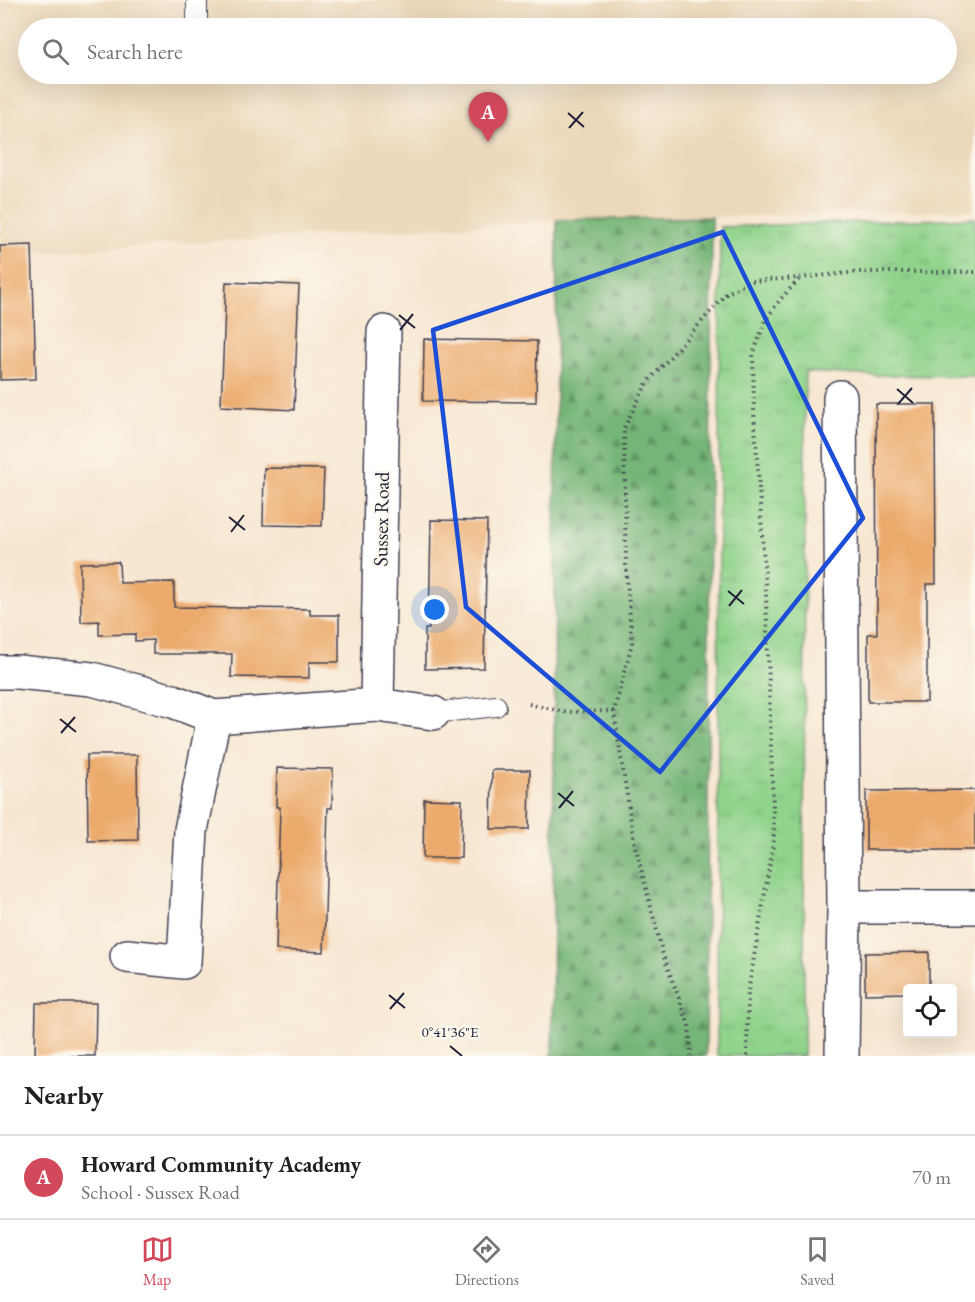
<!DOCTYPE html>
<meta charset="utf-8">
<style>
:root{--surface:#fff;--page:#f2f2f2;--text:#202124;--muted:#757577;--line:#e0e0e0;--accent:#d1495b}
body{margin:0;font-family:"EB Garamond",serif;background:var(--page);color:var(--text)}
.controls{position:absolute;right:18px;bottom:18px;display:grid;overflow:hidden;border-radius:6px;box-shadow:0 6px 24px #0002}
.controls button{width:54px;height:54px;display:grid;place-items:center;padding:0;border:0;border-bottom:2px solid var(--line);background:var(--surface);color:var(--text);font:30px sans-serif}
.you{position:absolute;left:435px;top:610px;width:21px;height:21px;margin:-15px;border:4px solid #fff;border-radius:50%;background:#1a73e8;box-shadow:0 0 0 9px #1a73e833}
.badge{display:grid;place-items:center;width:39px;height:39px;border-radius:50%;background:var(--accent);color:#fff;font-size:20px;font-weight:700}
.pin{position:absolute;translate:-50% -50px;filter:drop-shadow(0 2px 3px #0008)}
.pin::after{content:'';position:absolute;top:32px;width:21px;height:18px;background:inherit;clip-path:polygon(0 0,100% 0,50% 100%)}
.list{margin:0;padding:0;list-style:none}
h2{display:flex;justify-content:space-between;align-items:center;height:78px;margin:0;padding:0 24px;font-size:26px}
h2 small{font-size:20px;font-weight:400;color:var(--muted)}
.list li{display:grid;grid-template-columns:39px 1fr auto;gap:18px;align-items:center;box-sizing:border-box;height:84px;padding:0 24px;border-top:2px solid var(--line)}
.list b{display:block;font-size:22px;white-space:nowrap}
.list p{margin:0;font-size:20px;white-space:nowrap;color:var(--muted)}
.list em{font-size:20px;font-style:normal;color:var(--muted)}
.icon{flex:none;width:33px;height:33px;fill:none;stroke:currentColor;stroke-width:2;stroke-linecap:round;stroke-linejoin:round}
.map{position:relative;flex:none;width:975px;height:1056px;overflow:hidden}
.search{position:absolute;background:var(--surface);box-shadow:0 6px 24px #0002;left:18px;right:18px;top:18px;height:66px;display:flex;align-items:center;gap:15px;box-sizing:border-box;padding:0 21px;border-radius:33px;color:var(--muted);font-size:22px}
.sheet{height:162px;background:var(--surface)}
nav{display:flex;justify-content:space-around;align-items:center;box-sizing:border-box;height:84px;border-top:2px solid var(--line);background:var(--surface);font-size:16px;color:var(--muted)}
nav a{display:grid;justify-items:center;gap:3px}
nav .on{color:var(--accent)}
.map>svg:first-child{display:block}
.built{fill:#ecd8ba;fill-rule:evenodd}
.forest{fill:url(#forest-firs);stroke:#4b6c59;stroke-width:1.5}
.park{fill:url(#park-tufts);stroke:#597a63;stroke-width:1.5}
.building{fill:#ecab6d}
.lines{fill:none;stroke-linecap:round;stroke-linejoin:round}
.service-casing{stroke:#424052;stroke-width:22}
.minor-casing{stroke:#424052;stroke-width:36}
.path{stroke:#424052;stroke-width:4;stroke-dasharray:1.5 4.5;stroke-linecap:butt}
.service{stroke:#fff;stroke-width:20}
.minor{stroke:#fff;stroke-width:33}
.marked{fill:none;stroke:#1d4ed8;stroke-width:4.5;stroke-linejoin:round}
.ticks{fill:none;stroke:#22223b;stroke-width:2}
.labels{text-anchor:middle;stroke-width:4.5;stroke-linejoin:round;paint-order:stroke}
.street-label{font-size:20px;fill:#22223b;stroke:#fbf7ec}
.ticks-label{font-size:15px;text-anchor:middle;fill:#22223b;stroke:#fbf7ec;stroke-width:4.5;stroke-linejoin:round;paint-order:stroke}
</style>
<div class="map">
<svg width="975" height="1056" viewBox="0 0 975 1056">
<defs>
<pattern id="forest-firs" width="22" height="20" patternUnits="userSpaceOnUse" patternTransform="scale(1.5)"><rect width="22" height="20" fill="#74b577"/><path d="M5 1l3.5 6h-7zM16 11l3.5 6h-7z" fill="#5f9363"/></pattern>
<pattern id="park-tufts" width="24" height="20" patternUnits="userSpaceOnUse" patternTransform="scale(1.5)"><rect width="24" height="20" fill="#90d38b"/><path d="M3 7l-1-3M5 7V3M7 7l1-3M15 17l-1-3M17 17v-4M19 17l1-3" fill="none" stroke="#7cb579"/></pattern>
</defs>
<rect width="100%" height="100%" fill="#fbf7ec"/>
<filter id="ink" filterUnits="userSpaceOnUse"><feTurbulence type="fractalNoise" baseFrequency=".0167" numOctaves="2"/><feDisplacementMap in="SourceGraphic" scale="12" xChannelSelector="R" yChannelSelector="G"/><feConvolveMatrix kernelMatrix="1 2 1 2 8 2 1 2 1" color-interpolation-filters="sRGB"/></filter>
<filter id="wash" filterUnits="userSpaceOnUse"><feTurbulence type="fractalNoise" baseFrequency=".008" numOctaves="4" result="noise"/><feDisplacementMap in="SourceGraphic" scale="24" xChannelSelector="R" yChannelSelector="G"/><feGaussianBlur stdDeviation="1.35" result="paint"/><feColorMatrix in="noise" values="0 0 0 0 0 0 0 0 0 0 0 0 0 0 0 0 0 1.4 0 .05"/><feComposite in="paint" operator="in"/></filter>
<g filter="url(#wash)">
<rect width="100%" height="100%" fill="#f7e7d2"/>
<path class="built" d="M0 0H975V210L557 220 0 255ZM28 28H946V74H28Z"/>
<path class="forest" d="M712 217 706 1056H552L557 220Z"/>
<path class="park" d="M975 218V376L862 375 805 372 804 1056H717L720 227Z"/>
<g id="blocks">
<g class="building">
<path d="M32 245 36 379 0 380V246Z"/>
<path d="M226 282 299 285 294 410 221 406Z"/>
<path d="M424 339 537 341 536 402 423 401Z"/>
<path d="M876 404H935L936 584H927V702H868V634H877Z"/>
<path d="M264 468 324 469 322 526 263 525Z"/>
<path d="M431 520 487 521 484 668 425 669V629H429Z"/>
<path d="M119 562 120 583 174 582V607L310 609V615H339V662H309V678L231 677 232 654H153V640L135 641V634L99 635V621L81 622 80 563Z"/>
<path d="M87 755H137L138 840 88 841Z"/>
<path d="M277 768 333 769 332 808H328L324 952 276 950 280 807H276Z"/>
<path d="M492 770H530L529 829H491Z"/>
<path d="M975 790V850H866V791Z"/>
<path d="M424 799 462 800 461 858H423Z"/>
<path d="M929 952V988H908V993L865 994V953Z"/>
<path d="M36 1003H96L95 1056H35Z"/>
</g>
</g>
</g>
<g filter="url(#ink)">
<use href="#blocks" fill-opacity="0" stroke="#424052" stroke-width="1.5"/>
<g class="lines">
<g class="service-casing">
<g id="service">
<path d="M197 28V0"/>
<path d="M433 713 496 706"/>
</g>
</g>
<g class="minor-casing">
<g id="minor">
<path d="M840 397 844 907 842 1056"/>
<path d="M0 672H17L92 679 173 701 214 717 377 705 433 713"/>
<path d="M377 705 384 332"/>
<path d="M844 907H975"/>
<path d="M127 956 184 962 191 830 214 717"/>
</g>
</g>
<g class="path">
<path d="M529 704 565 712 614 711 632 643 626 567 624 428 647 383 727 293 751 281 799 278 858 272H975"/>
<path d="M614 711 634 841 663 955 689 1025 691 1056"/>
<path d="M747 1056 748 992 774 839 766 594 754 412 753 355 765 321 779 301 799 279"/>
</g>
<use href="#service" class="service"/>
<use href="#minor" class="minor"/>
</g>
</g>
<path class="marked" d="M723 232 863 518 660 772 466 607 433 330Z"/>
<path class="ticks" d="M568 113 584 127M569 128 583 112M399 315 415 328M400 330 413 314M897 389 913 403M898 404 912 388M229 517 245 530M231 532 244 515M728 591 744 604M729 606 742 590M60 719 76 732M61 733 75 717M558 793 574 806M559 808 573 791M389 995 405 1008M390 1009 404 993M450 1046 462 1056"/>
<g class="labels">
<g class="street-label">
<text transform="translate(381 519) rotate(-89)" y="7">Sussex Road</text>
</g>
</g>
<g class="ticks-label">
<text x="450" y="1037">0°41'36"E</text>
</g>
</svg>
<div class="controls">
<button><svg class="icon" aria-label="locate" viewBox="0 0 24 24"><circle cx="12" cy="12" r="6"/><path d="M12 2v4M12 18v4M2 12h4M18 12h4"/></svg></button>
</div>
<div class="you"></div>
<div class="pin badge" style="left:488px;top:142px">A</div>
<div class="search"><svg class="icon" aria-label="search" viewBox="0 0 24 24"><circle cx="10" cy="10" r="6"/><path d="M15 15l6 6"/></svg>Search here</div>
</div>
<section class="sheet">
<h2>Nearby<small></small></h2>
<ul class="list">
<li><span class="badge">A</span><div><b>Howard Community Academy</b><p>School · Sussex Road</p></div><em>70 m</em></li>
</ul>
</section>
<nav>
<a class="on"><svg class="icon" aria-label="map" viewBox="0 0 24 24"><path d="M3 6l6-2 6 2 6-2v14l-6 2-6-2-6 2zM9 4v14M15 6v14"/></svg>Map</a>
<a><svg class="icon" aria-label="directions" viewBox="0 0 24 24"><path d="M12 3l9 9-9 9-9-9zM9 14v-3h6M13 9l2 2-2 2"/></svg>Directions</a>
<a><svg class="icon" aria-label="saved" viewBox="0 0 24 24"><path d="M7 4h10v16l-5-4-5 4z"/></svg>Saved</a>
</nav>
